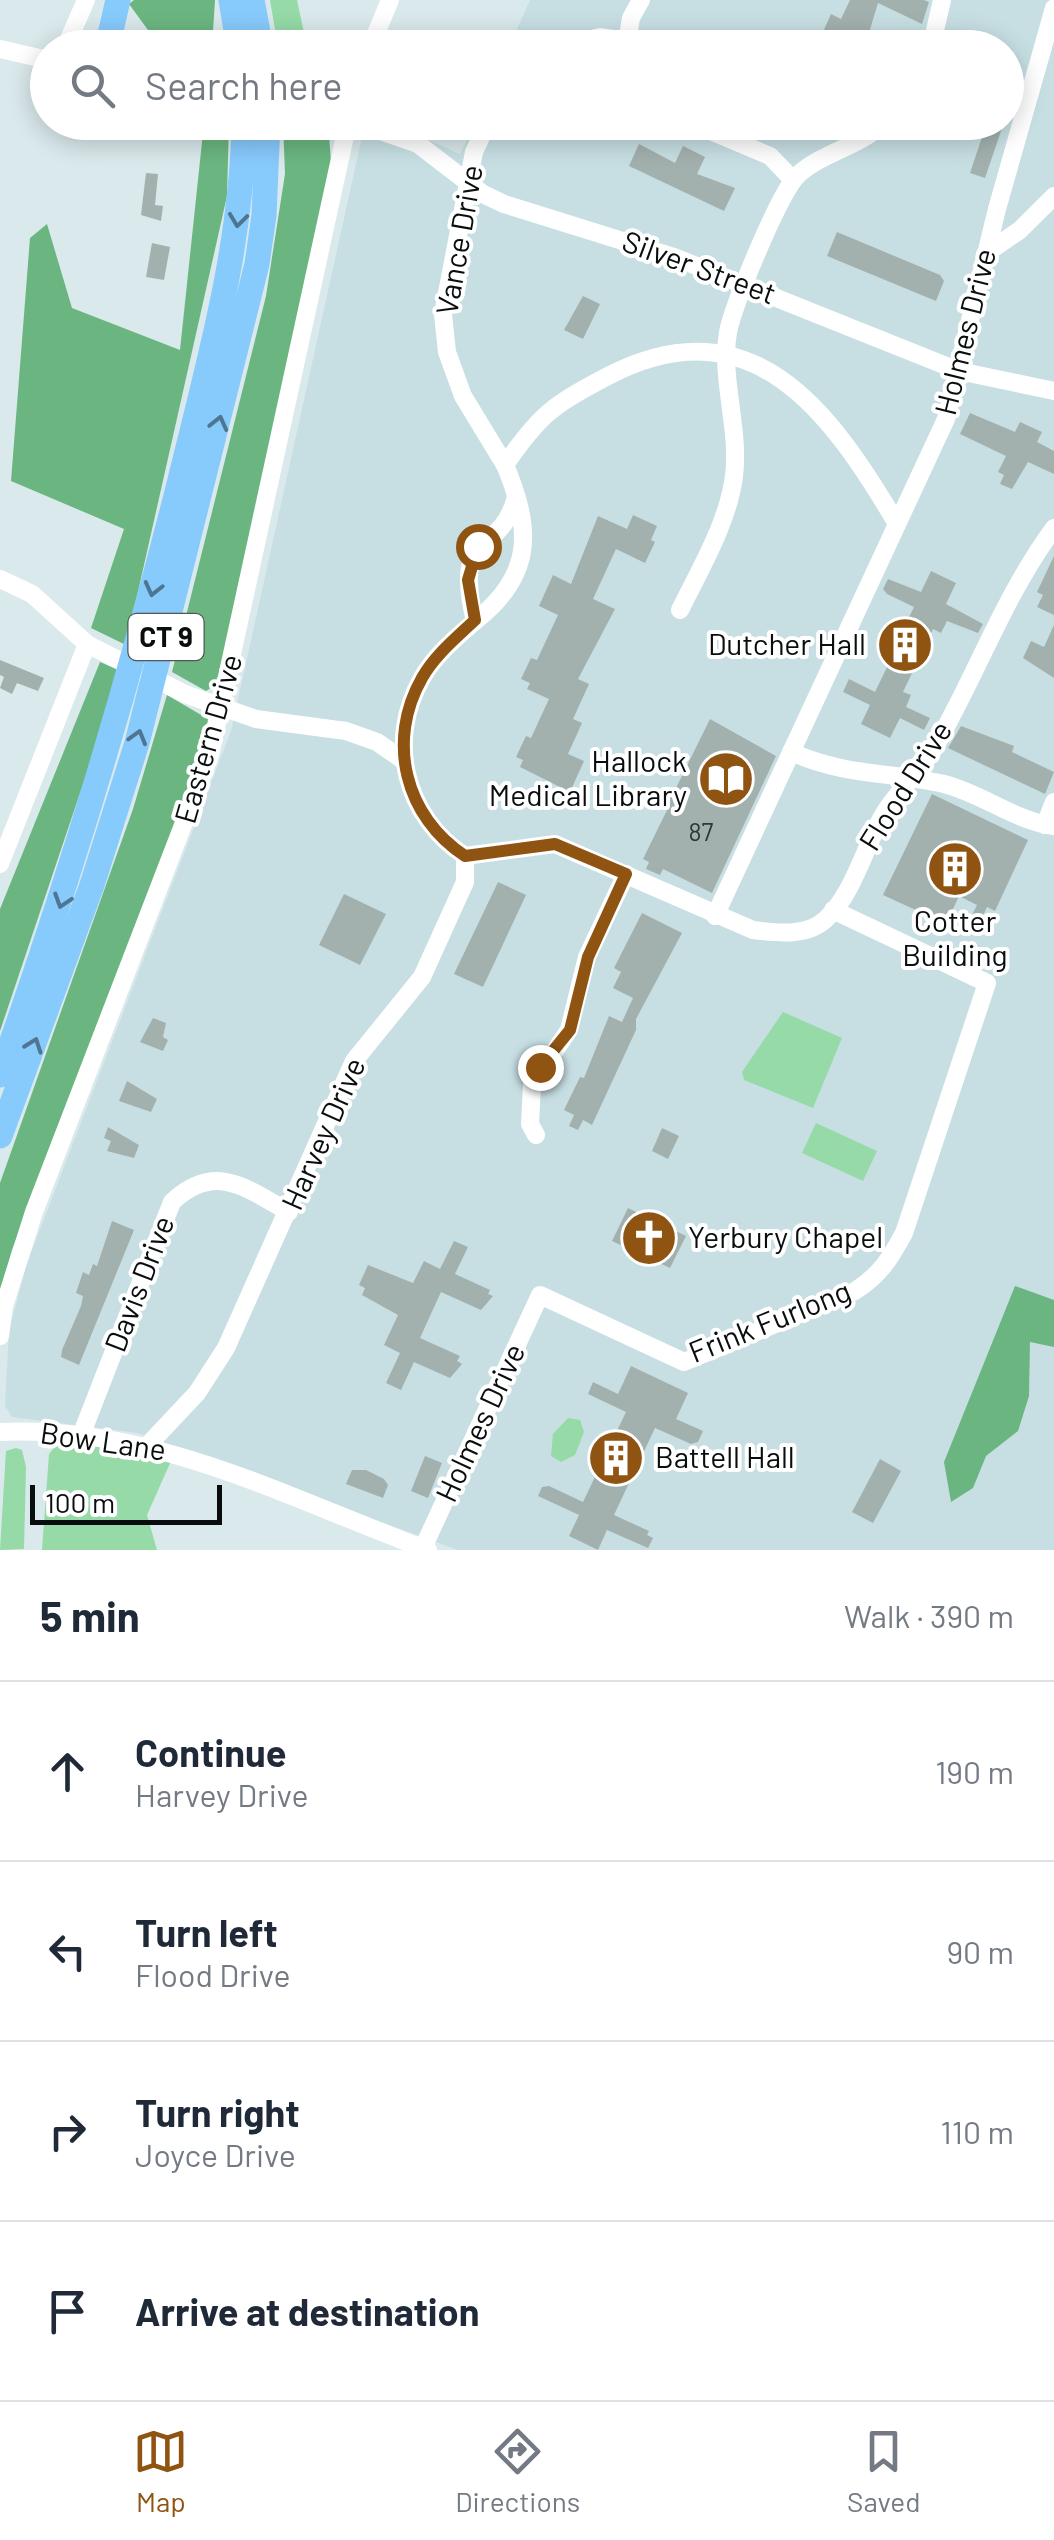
<!DOCTYPE html>
<meta charset="utf-8">
<style>
:root{--surface:#fff;--page:#f6f6f7;--text:#1f2937;--muted:#747a83;--line:#e0e1e3;--accent:#8f5412}
body{margin:0;font-family:Barlow,sans-serif;background:var(--page);color:var(--text)}
.scale{position:absolute;left:30px;bottom:25px;width:192px;box-sizing:border-box;padding-left:10px;border:5px solid #090d0e;border-top:0;font-size:28px;line-height:35px;white-space:nowrap;color:#090d0e;-webkit-text-stroke:8px #fff;paint-order:stroke}
.stop{position:absolute;width:30px;height:30px;margin:-22px;border:8px solid #8f5412;border-radius:50%;background:#fff}
.stop.end{background:#8f5412;border-color:#fff;box-shadow:0 2px 10px #0008}
.list{margin:0;padding:0;list-style:none}
h2{display:flex;justify-content:space-between;align-items:center;height:130px;margin:0;padding:0 40px;font-size:42px}
h2 small{font-size:32px;font-weight:400;color:var(--muted)}
.list li{display:grid;grid-template-columns:65px 1fr auto;gap:30px;align-items:center;box-sizing:border-box;height:180px;padding:0 40px;border-top:2px solid var(--line)}
.list b{display:block;font-size:38px;white-space:nowrap}
.list p{margin:0;font-size:32px;white-space:nowrap;color:var(--muted)}
.list em{font-size:32px;font-style:normal;color:var(--muted)}
.icon{flex:none;width:55px;height:55px;fill:none;stroke:currentColor;stroke-width:2;stroke-linecap:round;stroke-linejoin:round}
.map{position:relative;flex:none;width:1054px;height:1550px;overflow:hidden}
.search{position:absolute;background:var(--surface);box-shadow:0 5px 25px #0003;left:30px;right:30px;top:30px;height:110px;display:flex;align-items:center;gap:25px;box-sizing:border-box;padding:0 35px;border-radius:55px;color:var(--muted);font-size:38px}
.sheet{height:850px;background:var(--surface)}
nav{display:flex;justify-content:space-around;align-items:center;box-sizing:border-box;height:140px;border-top:2px solid var(--line);background:var(--surface);font-size:28px;color:var(--muted)}
nav a{display:grid;justify-items:center;gap:5px}
nav .on{color:var(--accent)}
.map>svg:first-child{display:block}
.built{fill:#c7dfe3}
.green{fill:#95daa7}
.forest{fill:#6bb680}
.building{fill:#a3b1ae}
.lines{fill:none;stroke-linecap:round;stroke-linejoin:round}
.minor{stroke:#fff;stroke-width:18}
.highway{stroke:#87cafc;stroke-width:25}
.oneway{stroke:#4e7591}
.route{stroke:#8f5412;stroke-width:12}
.labels{text-anchor:middle;stroke-width:8;stroke-linejoin:round;paint-order:stroke}
.number-label{font-size:25px;fill:#303636}
.shield{fill:#fff;stroke:#535656;stroke-width:2.5}
.shield-label{font-size:28px;font-weight:bold;fill:#090d0e}
.street-label{font-size:30px;fill:#090d0e;stroke:#fff}
.poi-label{font-size:30px;fill:#090d0e;stroke:#fff;text-anchor:end}
</style>
<div class="map">
<svg width="1054" height="1550" viewBox="0 0 1054 1550">
<rect width="100%" height="100%" fill="#dae9ec"/>
<path class="built" d="M530 0H1054V1550H458L138 1433 12 1417 5 1406 9 1331 26 1266 231 731 365 123H390L460 154 475 123 1006 122V48L509 47Z"/>
<g class="green">
<path d="M270 0H297L307 47H278Z"/>
<path d="M783 1012 842 1038 813 1108 744 1080 742 1072Z"/>
<path d="M816 1123 877 1151 863 1181 802 1153Z"/>
<path d="M568 1418 580 1420 584 1432 575 1455 561 1462 551 1456 553 1434Z"/>
<path d="M72 1441 171 1461 147 1515 157 1550H42L49 1454 58 1443Z"/>
<path d="M16 1448 22 1450 26 1467 24 1549 0 1550 6 1451Z"/>
</g>
<g class="forest">
<path d="M134 0H215L212 47H155L156 41 129 4Z"/>
<path d="M204 123H229L227 196 126 645 91 628 124 529 11 481 30 238 47 224 72 308 180 350Z"/>
<path d="M283 123 329 134 331 163 217 684 206 691 172 672 266 296 285 174Z"/>
<path d="M100 662 116 669 118 680 0 1031V909Z"/>
<path d="M167 695 208 719 202 757 12 1250 0 1292V1183L133 809Z"/>
<path d="M1015 1286 1054 1300V1347L1030 1342 1029 1396 1018 1431 986 1456 973 1488 951 1502 944 1462Z"/>
</g>
<g class="building">
<path d="M850 0H924L929 2 922 24 878 3 868 36 860 35 854 48H828L833 37 823 32 831 14 841 19Z"/>
<path d="M987 122H1004L985 178 970 173Z"/>
<path d="M639 144 675 163 683 146 705 157 697 174 735 188 724 211 629 166Z"/>
<path d="M146 173 158 174 155 205 163 206 161 221 141 215Z"/>
<path d="M837 232 940 275 944 281 936 301 827 256Z"/>
<path d="M152 243 170 247 164 280 146 277Z"/>
<path d="M583 296 600 304 583 339 564 330Z"/>
<path d="M970 413 1015 432 1020 422 1042 432 1037 442 1054 451V474L1028 462 1012 489 1000 484 1004 475 998 472 1006 456 960 434Z"/>
<path d="M633 515 657 526 651 540 655 542 645 563 616 549 593 599 615 609 578 679 589 684 573 719 582 723 568 754 584 761 570 792 520 767 523 760 516 757 526 736 531 738 549 699 527 689 530 683 521 679 531 658 537 660 558 615 539 606 553 575 571 584 598 516 627 529Z"/>
<path d="M1054 556V615L1037 607 1043 595 1037 592Z"/>
<path d="M931 571 956 583 946 604 983 624 978 633 947 621 941 633 933 629 903 692 911 695 906 707 930 718 924 730 900 718 890 738 861 724 870 705 843 692 849 679 875 692 890 661 879 655 891 631 900 635 914 607 887 594 883 589 888 579 921 592Z"/>
<path d="M1054 625V678L1023 658 1031 641 1044 647Z"/>
<path d="M0 660 44 678 38 691 17 683 12 694 0 688 4 677 0 675Z"/>
<path d="M710 719 776 756 712 893 663 869 660 875 646 869 649 862 643 859 670 804 664 801 671 788 675 790Z"/>
<path d="M961 726 1014 746 1012 752 1054 772 1045 794 948 748Z"/>
<path d="M932 794 1028 840 995 911 987 907 977 929 967 925 977 905 959 896 946 924 883 895Z"/>
<path d="M498 882 526 895 483 987 454 974Z"/>
<path d="M344 894 386 914 360 965 319 945Z"/>
<path d="M642 913 682 933 636 1019V1030L592 1125 583 1120 578 1130 569 1126 574 1115 564 1110 580 1077 584 1078 609 1016 622 1022 633 998 613 988 621 972 614 968Z"/>
<path d="M153 1018 166 1023 163 1037 168 1040 163 1051 140 1042Z"/>
<path d="M127 1081 157 1099 151 1112 119 1101Z"/>
<path d="M108 1127 139 1145 134 1158 107 1151 111 1141 104 1138Z"/>
<path d="M662 1128 679 1136 668 1159 652 1151Z"/>
<path d="M628 1208 686 1236 670 1268 612 1241Z"/>
<path d="M112 1221 134 1230 79 1365 61 1357 62 1350 81 1306 83 1296 76 1293 83 1272 89 1275 93 1264 97 1266Z"/>
<path d="M454 1241 468 1247 455 1274 490 1290 488 1294 493 1296 481 1310 441 1292 420 1338 460 1356 457 1361 462 1364 450 1378 414 1362 401 1390 386 1383 400 1353 384 1345 398 1315 362 1295 365 1288 359 1285 368 1265 413 1283 424 1261 440 1269Z"/>
<path d="M631 1366 688 1393 676 1419 703 1431 698 1442 691 1444 655 1428 614 1515 649 1531 647 1535 653 1538 648 1548 607 1530 598 1550 569 1536 579 1515 538 1496 542 1487 549 1486 583 1502 602 1462 590 1457 596 1446 606 1454 626 1412 588 1394 593 1382 618 1394Z"/>
<path d="M425 1456 442 1463 428 1498 411 1491Z"/>
<path d="M880 1459 901 1471 873 1523 852 1512Z"/>
<path d="M352 1470H366L384 1479 388 1485 383 1498 346 1484Z"/>
</g>
<g class="lines">
<g class="minor">
<path d="M65 48 86 0"/>
<path d="M370 48 390 0"/>
<path d="M555 48 600 37 625 41"/>
<path d="M626 48 631 18 641 0"/>
<path d="M931 48 942 0"/>
<path d="M0 49 48 60"/>
<path d="M354 122 418 144 483 194 504 204 674 257 959 371 1054 391"/>
<path d="M488 122 474 152 443 314 447 352 463 396 505 465"/>
<path d="M689 122 770 156 793 180"/>
<path d="M985 254 1020 230 1054 196"/>
<path d="M0 579 32 594 87 644 185 694 256 719 346 731 377 742 403 760"/>
<path d="M680 610C700 569 728 523 734 476 740 429 720 378 728 332 734 303 777 200 795 178 816 154 859 148 885 122"/>
<path d="M475 621C534 575 532 529 505 465 540 414 553 405 608 376 752 301 831 412 897 524"/>
<path d="M791 752C848 777 888 771 944 784 983 794 1015 821 1054 826"/>
<path d="M1045 825 1054 802"/>
<path d="M465 856 555 844 753 930C778 933 807 937 826 919 853 894 864 849 882 817 895 793 918 775 933 750 976 677 1003 597 1054 528"/>
<path d="M0 864 87 644"/>
<path d="M715 916 946 419 997 209 1054 8"/>
<path d="M536 1135 530 1124 532 1084 569 1030 587 957 626 874"/>
<path d="M0 1336 4 1306 34 1212 210 755 348 122"/>
<path d="M0 1432C155 1425 287 1498 428 1550"/>
<path d="M82 1433 172 1202C216 1161 247 1189 289 1212"/>
<path d="M149 1444 197 1393 226 1348 354 1061 422 977 465 882V856C405 817 386 741 422 678 435 655 456 638 475 621 452 528 500 558 516 497"/>
<path d="M422 1550 540 1295 684 1362 855 1291C880 1275 890 1259 904 1233L987 983 833 910"/>
</g>
<g class="highway">
<path d="M231 0 239 48"/>
<path d="M252 0 261 48"/>
<path d="M107 48 118 0"/>
<path d="M0 1075C70 879 129 682 180 480 209 361 242 246 244 122"/>
<path d="M0 1136 92 885 137 743 257 264 264 215 268 122"/>
</g>
</g>
<defs><path id="oneway-chevron" d="M-2-3.5L2.5 0L-2 3.5" fill="none" stroke-width="1.6" stroke-linecap="round" stroke-linejoin="round" transform="scale(2.5)"/></defs>
<g class="oneway">
<use href="#oneway-chevron" transform="translate(238 220) rotate(97)"/>
<use href="#oneway-chevron" transform="translate(219 423) rotate(-76)"/>
<use href="#oneway-chevron" transform="translate(153 589) rotate(104)"/>
<use href="#oneway-chevron" transform="translate(138 737) rotate(-74)"/>
<use href="#oneway-chevron" transform="translate(62 901) rotate(108)"/>
<use href="#oneway-chevron" transform="translate(34 1045) rotate(-70)"/>
</g>
<g class="lines">
<path class="route" d="M478 546 468 580 475 620C456 638 435 655 422 678 386 741 405 817 465 856L555 844 626 874 588 957 570 1030 540 1067"/>
</g>
<defs>
<g id="building-disc" transform="scale(2.875)"><circle r="9.5" fill="#8f5412" stroke="#fff"/><path d="M-4-6H4V6H1V3H-1V6H-4ZM-2.5-4.3h1.7v1.8h-1.7ZM.8-4.3h1.7v1.8H.8ZM-2.5-1h1.7V.8h-1.7ZM.8-1h1.7V.8H.8Z" fill="#fff"/></g>
<g id="library-disc" transform="scale(2.875)"><circle r="9.5" fill="#8f5412" stroke="#fff"/><path d="M-6-4Q-3-5.5-.7-3.5V5Q-3 3-6 4ZM6-4Q3-5.5 .7-3.5V5Q3 3 6 4Z" fill="#fff"/></g>
<g id="church-disc" transform="scale(2.875)"><circle r="9.5" fill="#8f5412" stroke="#fff"/><path d="M-1.2-6h2.4v3.5h3.3v2.4h-3.3V6h-2.4V-.1h-3.3v-2.4h3.3Z" fill="#fff"/></g>
</defs>
<g fill-rule="evenodd">
<use href="#building-disc" x="905" y="645"/>
<use href="#library-disc" x="726" y="779"/>
<use href="#building-disc" x="955" y="869"/>
<use href="#church-disc" x="649" y="1238"/>
<use href="#building-disc" x="616" y="1458"/>
</g>
<g class="labels">
<g class="number-label">
<text x="701" y="841">87</text>
</g>
<rect class="shield" x="128.5" y="614" width="75" height="46" rx="8"/>
<g class="shield-label">
<text x="166" y="647">CT 9</text>
</g>
<g class="street-label">
<text transform="translate(460 240) rotate(-80)" y="10">Vance Drive</text>
<text transform="translate(699 268) rotate(20)" y="10">Silver Street</text>
<text transform="translate(966 332) rotate(-76)" y="10">Holmes Drive</text>
<text transform="translate(209 739) rotate(-74)" y="10">Eastern Drive</text>
<text transform="translate(906 786) rotate(-58)" y="10">Flood Drive</text>
<text transform="translate(324 1134) rotate(-66)" y="10">Harvey Drive</text>
<text transform="translate(140 1284) rotate(-69)" y="10">Davis Drive</text>
<text transform="translate(770 1322) rotate(-22)" y="10">Frink Furlong</text>
<text transform="translate(481 1423) rotate(-65)" y="10">Holmes Drive</text>
<text transform="translate(103 1442) rotate(8)" y="10">Bow Lane</text>
</g>
<g class="poi-label">
<text x="866" y="655">Dutcher Hall</text>
<text x="687" y="772">Hallock<tspan x="687" dy="34">Medical Library</tspan></text>
<text x="955" y="932" text-anchor="middle">Cotter<tspan x="955" dy="34">Building</tspan></text>
<text x="688" y="1248" text-anchor="start">Yerbury Chapel</text>
<text x="655" y="1468" text-anchor="start">Battell Hall</text>
</g>
</g>
</svg>
<div class="scale">100 m</div>
<div class="stop" style="left:478px;top:546px"></div>
<div class="stop end" style="left:540px;top:1067px"></div>
<div class="search"><svg class="icon" aria-label="search" viewBox="0 0 24 24"><circle cx="10" cy="10" r="6"/><path d="M15 15l6 6"/></svg>Search here</div>
</div>
<section class="sheet">
<h2>5 min<small>Walk · 390 m</small></h2>
<ul class="list">
<li><svg class="icon" aria-label="ahead" viewBox="0 0 24 24"><path d="M12 20V5M6 11l6-6 6 6"/></svg><div><b>Continue</b><p>Harvey Drive</p></div><em>190 m</em></li>
<li><svg class="icon" aria-label="left" viewBox="0 0 24 24"><path d="M17 20v-9H6M10 6l-5 5 5 5"/></svg><div><b>Turn left</b><p>Flood Drive</p></div><em>90 m</em></li>
<li><svg class="icon" aria-label="right" viewBox="0 0 24 24"><path d="M7 20v-9h11M14 6l5 5-5 5"/></svg><div><b>Turn right</b><p>Joyce Drive</p></div><em>110 m</em></li>
<li><svg class="icon" aria-label="arrive" viewBox="0 0 24 24"><path d="M6 21V4h12l-3 4 3 4H6"/></svg><div><b>Arrive at destination</b></div></li>
</ul>
</section>
<nav>
<a class="on"><svg class="icon" aria-label="map" viewBox="0 0 24 24"><path d="M3 6l6-2 6 2 6-2v14l-6 2-6-2-6 2zM9 4v14M15 6v14"/></svg>Map</a>
<a><svg class="icon" aria-label="directions" viewBox="0 0 24 24"><path d="M12 3l9 9-9 9-9-9zM9 14v-3h6M13 9l2 2-2 2"/></svg>Directions</a>
<a><svg class="icon" aria-label="saved" viewBox="0 0 24 24"><path d="M7 4h10v16l-5-4-5 4z"/></svg>Saved</a>
</nav>
